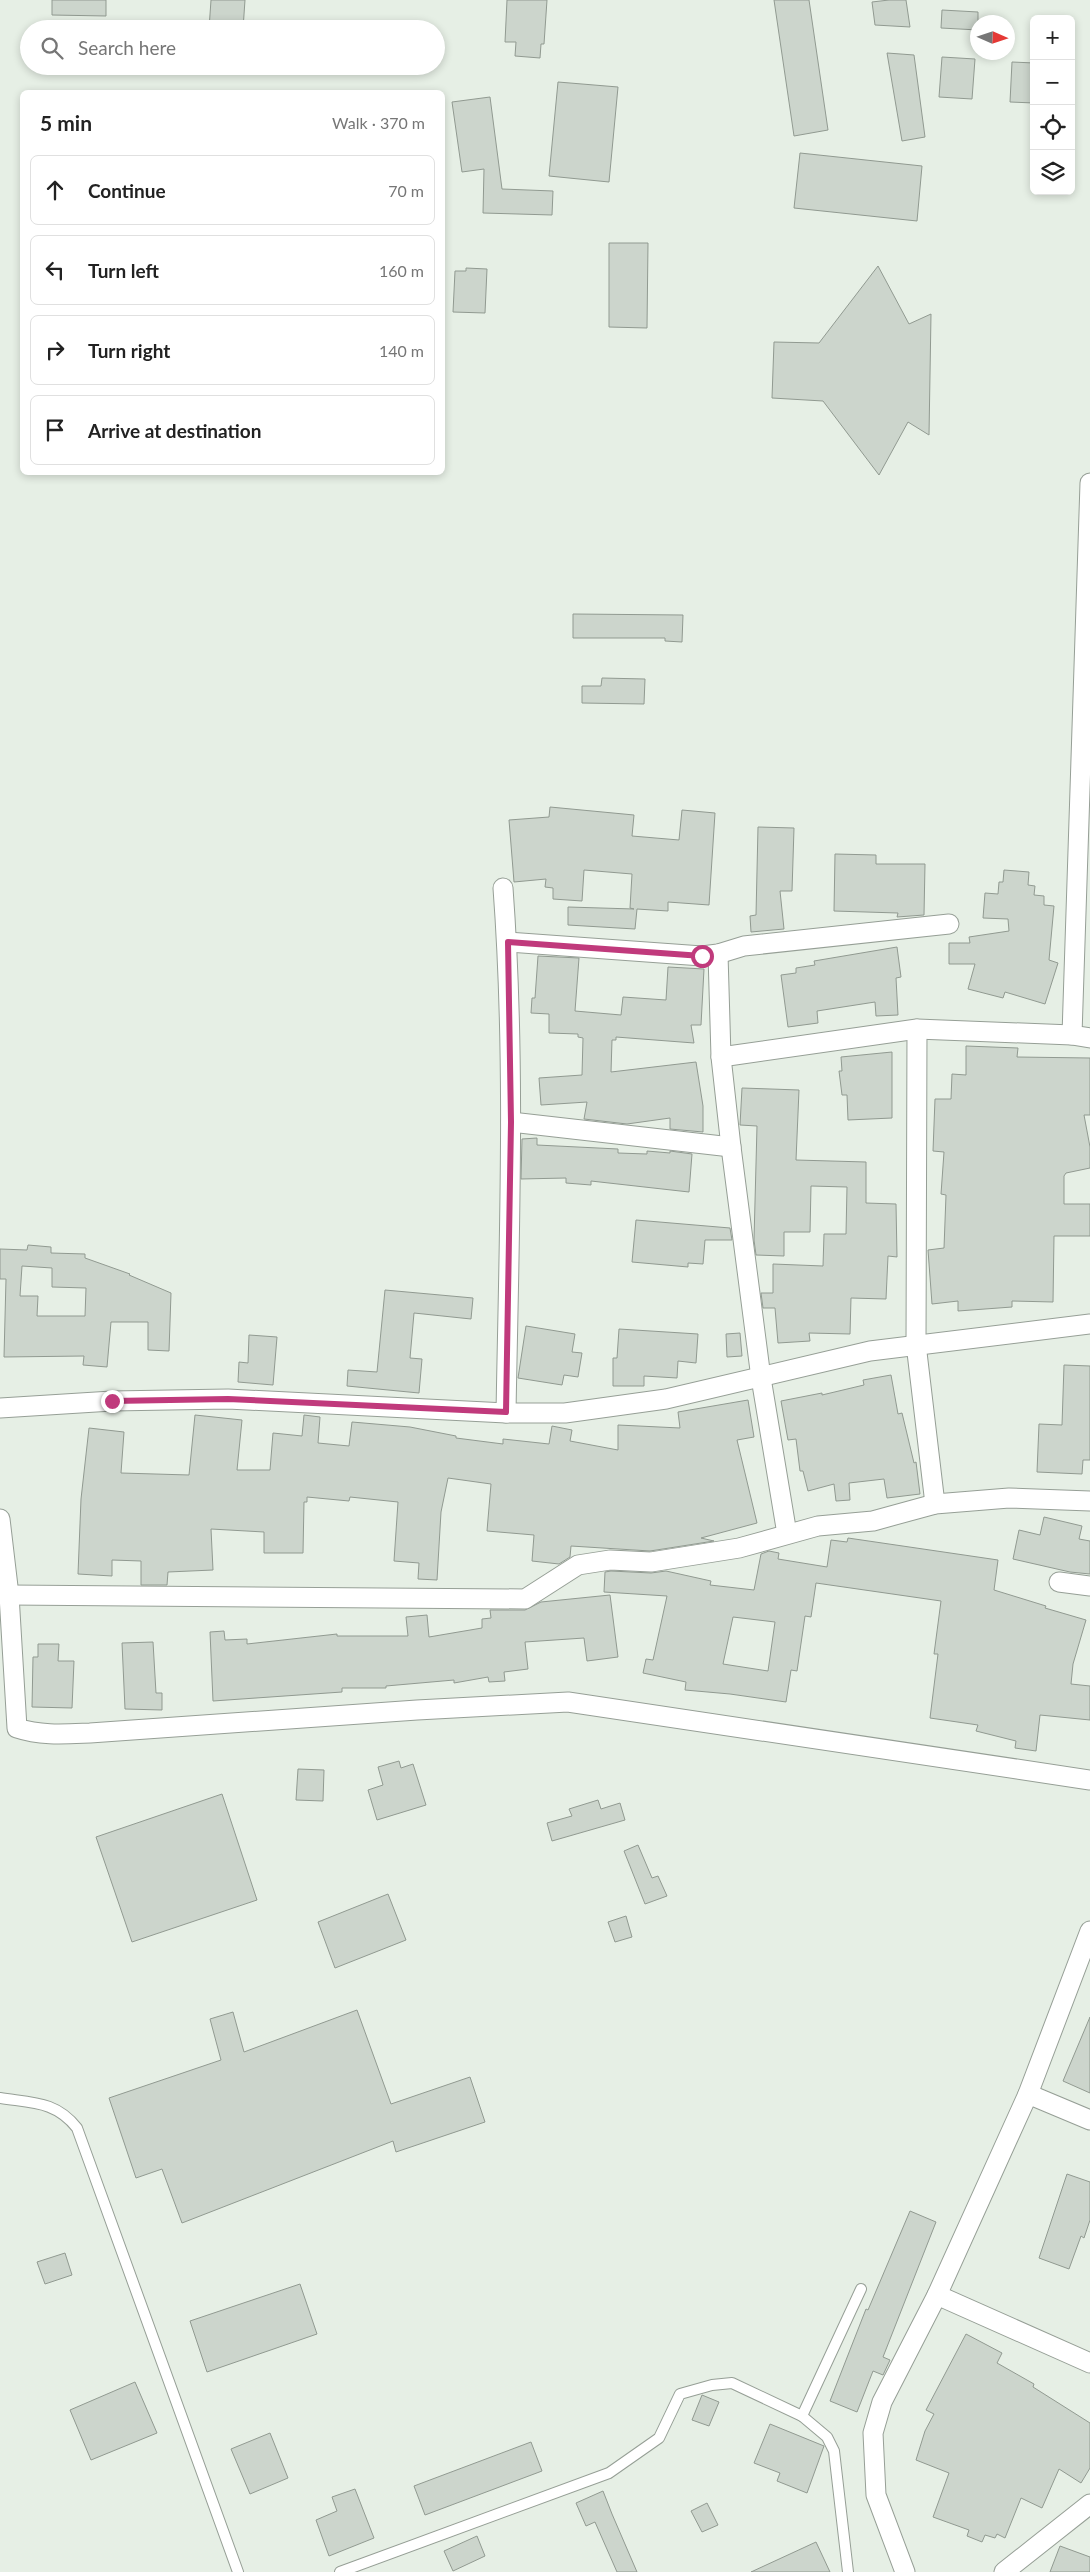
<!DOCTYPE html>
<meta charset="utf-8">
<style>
:root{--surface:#fff;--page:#f2f2f2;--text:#222;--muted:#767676;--line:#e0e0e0}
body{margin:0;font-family:Lato,sans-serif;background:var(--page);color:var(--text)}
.controls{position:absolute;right:15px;top:15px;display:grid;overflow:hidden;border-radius:8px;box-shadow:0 2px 8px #0003}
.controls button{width:45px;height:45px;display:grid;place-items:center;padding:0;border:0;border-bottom:1px solid var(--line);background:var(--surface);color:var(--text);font:25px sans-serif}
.compass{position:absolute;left:970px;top:15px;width:45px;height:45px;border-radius:50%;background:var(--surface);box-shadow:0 2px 8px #0003;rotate:93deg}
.stop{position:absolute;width:15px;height:15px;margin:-11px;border:4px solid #c03a7c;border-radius:50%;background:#fff}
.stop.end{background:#c03a7c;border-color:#fff;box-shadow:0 1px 5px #0008}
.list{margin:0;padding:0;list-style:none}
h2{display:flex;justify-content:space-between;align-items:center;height:65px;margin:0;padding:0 20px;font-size:21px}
h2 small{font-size:16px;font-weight:400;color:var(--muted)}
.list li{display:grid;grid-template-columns:32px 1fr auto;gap:15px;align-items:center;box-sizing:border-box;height:70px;margin:0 10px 10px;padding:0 10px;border:1px solid var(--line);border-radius:8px}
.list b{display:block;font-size:19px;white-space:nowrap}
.list em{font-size:16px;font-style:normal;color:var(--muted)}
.icon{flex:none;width:28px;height:28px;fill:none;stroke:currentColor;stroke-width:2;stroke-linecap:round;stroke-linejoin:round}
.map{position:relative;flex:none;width:1090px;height:2572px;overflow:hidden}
.search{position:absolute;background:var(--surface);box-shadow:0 2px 8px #0003;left:20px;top:20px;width:425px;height:55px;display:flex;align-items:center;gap:12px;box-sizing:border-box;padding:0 18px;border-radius:28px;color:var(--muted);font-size:19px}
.panel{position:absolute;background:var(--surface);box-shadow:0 2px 8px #0003;left:20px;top:90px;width:425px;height:385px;border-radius:8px}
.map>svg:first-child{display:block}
.building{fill:#ccd5cc;stroke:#919a91;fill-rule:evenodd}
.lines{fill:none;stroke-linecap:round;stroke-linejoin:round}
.lane-casing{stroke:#969f96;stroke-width:12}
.street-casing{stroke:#969f96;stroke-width:21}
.lane{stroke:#fff;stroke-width:10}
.street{stroke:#fff;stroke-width:19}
.route{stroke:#c03a7c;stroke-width:6}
</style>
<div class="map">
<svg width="1090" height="2572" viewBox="0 0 1090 2572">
<rect width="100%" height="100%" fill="#e6efe5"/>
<g class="building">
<path d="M52 0H106V16L52 15Z"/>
<path d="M211 0H245L243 29H209Z"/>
<path d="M507 0H547L544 44H541L540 58 515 56 516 42H505Z"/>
<path d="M774 0H809L828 130 794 136Z"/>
<path d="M889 0H906L910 27 875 25 872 2Z"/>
<path d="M942 10 978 12V30L941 28Z"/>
<path d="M887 53 914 55 925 137 902 141Z"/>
<path d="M942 57 975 59 972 99 939 97Z"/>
<path d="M1012 62 1034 63V103L1010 102Z"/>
<path d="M558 82 618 87 609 182 549 176Z"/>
<path d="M490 97 502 189 553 191 552 215 483 213 484 169 462 172 452 102Z"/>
<path d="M800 153 922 166 917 221 794 208Z"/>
<path d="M609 243H648L647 328 609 327Z"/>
<path d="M878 266 909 324 931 314 929 435 908 422 879 475 823 401 772 398 774 342 819 343Z"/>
<path d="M466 268 487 269 485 313 453 312 455 271H466Z"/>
<path d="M573 614 683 615 682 642 665 641V638H573Z"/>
<path d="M602 678 645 679 644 704 582 703V686H601Z"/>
<path d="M550 807 634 815 632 836 679 840 682 810 715 813 709 905 668 902V911L637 909 635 929 568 925V907L634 909 630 908 632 874 584 870 582 901 553 899V888L545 887 546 879 514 882 509 820 549 817Z"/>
<path d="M758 827 794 828 792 891H780L784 929 751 932 750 916 756 915Z"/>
<path d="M835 854 876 855V864H925L924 915 897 917 898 913 834 911Z"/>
<path d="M1004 870 1029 872 1028 885 1035 886 1034 895 1044 896V905L1054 906 1049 960 1058 963 1045 1004 1005 992 1003 998 968 989 975 964H949V943H970L969 937 1009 931 1008 919 983 918 985 893 998 894 999 882H1003Z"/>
<path d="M897 947 901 977 896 978 898 1015 876 1016 875 1002 817 1011 818 1023 788 1027 781 975 796 973V968L815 965 814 961Z"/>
<path d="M538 956 579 958 575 1011 621 1015 623 997 666 1000 668 967 704 969 701 1025H691L694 1043 616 1037V1040H612L611 1072 696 1062 703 1106V1132L670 1129V1118L627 1124 584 1119 587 1102 541 1105 539 1078 582 1075 583 1038 578 1037V1034L549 1033V1014L531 1013 532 998H535Z"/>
<path d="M966 1046 1018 1048 1017 1057 1090 1058V1115H1084L1090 1147V1168L1066 1173 1064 1176V1204H1090V1236H1054L1053 1302 1012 1301V1307L958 1311V1301L932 1304 928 1250 944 1248 946 1195 941 1194 944 1152 933 1151 935 1099H951L952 1074 966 1075Z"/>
<path d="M892 1052V1118L848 1120 847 1095H842L839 1071H842L841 1057Z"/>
<path d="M742 1088 799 1090 796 1160 866 1162V1203L896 1204 897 1257 888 1256 886 1299 851 1298 850 1334 809 1333 810 1341 778 1343 775 1308H763L761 1293H773V1264L823 1266 824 1234H846L847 1187 811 1186 810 1232H784V1256L756 1255 754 1240 757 1126 740 1125Z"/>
<path d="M537 1138V1145L618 1149V1153L647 1154V1151L670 1153V1151L692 1154 689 1192 591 1181V1185L566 1183V1178L521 1179 522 1139Z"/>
<path d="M636 1220 730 1228 732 1240H705L703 1264 688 1263V1267L632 1262Z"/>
<path d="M28 1245 51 1247V1253L85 1254V1258L130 1274 129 1275 171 1293 169 1351 148 1350V1322H111L107 1367 83 1365 84 1356 4 1357 6 1279H0V1249L27 1250ZM22 1266 52 1268V1287L86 1288 85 1316H37L38 1296H20Z"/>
<path d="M385 1290 473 1298 471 1319 414 1313 410 1358 422 1359 419 1393 347 1386 348 1370 377 1372Z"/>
<path d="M526 1326 575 1334 572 1352 582 1353 578 1377 564 1375 562 1385 518 1378Z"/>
<path d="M619 1329 698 1334 696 1363 678 1361 677 1378 644 1376V1386H613V1358H617Z"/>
<path d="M740 1333 742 1356 727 1357 726 1334Z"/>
<path d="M249 1335 277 1337 273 1385 238 1382 239 1362 248 1363Z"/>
<path d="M1064 1365 1090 1366V1460H1083L1082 1474 1037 1472 1039 1424 1062 1425Z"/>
<path d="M891 1375 898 1414 902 1413 914 1463 916 1462 920 1494 887 1498 884 1479 849 1483 850 1500 836 1501 834 1484 808 1491 803 1471H800L796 1439 788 1440 781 1401 822 1393V1395L864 1385 863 1380Z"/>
<path d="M748 1400 754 1437 737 1440 757 1523 701 1538 714 1541 650 1551 571 1546 570 1557 559 1564 532 1561 534 1535 487 1531 491 1484 448 1478 441 1512 437 1580 418 1579 419 1563 394 1561 398 1502 350 1497 349 1501 307 1497V1502H304L303 1553H264V1532L211 1529 213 1570 168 1572 167 1585H141V1561L112 1560V1576L78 1574 81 1499 89 1428 124 1432 121 1473 189 1475 195 1415 242 1420 237 1470H270L273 1433 302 1436 304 1415 320 1417 318 1443 349 1446 352 1422 410 1427 456 1436V1438L503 1444V1439L549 1444 552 1426 572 1430 570 1441 618 1450V1425L680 1428 678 1412Z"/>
<path d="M1044 1517 1082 1526 1079 1539 1090 1541V1574L1070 1572 1013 1559 1019 1530 1040 1535Z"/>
<path d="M848 1538 998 1560 994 1590 1046 1606 1045 1608 1086 1620 1073 1664 1071 1684 1090 1686V1720L1040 1715 1036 1751 1015 1748 1016 1741 976 1731 978 1725 930 1718 938 1654H934L941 1601 816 1583 811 1617 805 1616 797 1671 791 1670 786 1702 730 1694 685 1690 686 1682 643 1673 646 1659 653 1660 667 1596 604 1592 605 1572 611 1571 651 1573 666 1571 711 1581 710 1585 754 1590 761 1554 769 1551 779 1553 778 1559 827 1567 831 1540 847 1542ZM733 1617 775 1622 768 1671 723 1664Z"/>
<path d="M610 1595 618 1657 587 1661 584 1638 525 1642 528 1669 504 1672 505 1681 489 1682 488 1677 454 1683V1680L386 1686V1688H342V1692L213 1701 210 1632 224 1631 225 1640 247 1639V1644L337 1634V1636H408L406 1617 427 1615 429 1637 482 1628V1619L491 1618 490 1610H525L541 1602Z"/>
<path d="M153 1642 156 1693H162V1710L125 1709 122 1643Z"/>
<path d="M38 1644H59L58 1661H74L72 1708 32 1707 33 1657H38Z"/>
<path d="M399 1761 401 1768 413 1764 426 1805 377 1820 368 1790 383 1785 378 1767Z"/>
<path d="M298 1769 324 1770 323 1801 296 1800Z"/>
<path d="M222 1794 257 1900 132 1942 96 1837Z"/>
<path d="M598 1800 601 1809 620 1803 625 1820 552 1841 547 1823 572 1816 569 1809Z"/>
<path d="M638 1845 652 1878 658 1876 667 1896 645 1904 624 1851Z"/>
<path d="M388 1894 406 1940 335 1968 318 1922Z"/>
<path d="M626 1916 632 1937 615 1942 608 1922Z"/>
<path d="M357 2010 391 2104 470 2077 485 2122 396 2152 393 2141 182 2223 162 2169 136 2178 109 2098 221 2060 210 2019 233 2012 244 2052Z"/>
<path d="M1090 2017V2093L1063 2081Z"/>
<path d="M1067 2174 1090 2182V2220L1084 2238 1081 2236 1069 2269 1039 2258Z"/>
<path d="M910 2211 936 2222 883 2357 890 2360 883 2375 873 2371 857 2412 830 2401 866 2309 868 2310Z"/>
<path d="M65 2253 72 2275 45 2284 37 2262Z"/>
<path d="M300 2284 317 2334 207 2372 190 2321Z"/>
<path d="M966 2334 1002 2353 997 2363 1034 2384 1033 2387 1090 2423V2468L1081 2483 1059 2469 1042 2508 1021 2498 1005 2538 997 2534 995 2538 985 2535 982 2542 967 2536 969 2530 933 2517 949 2473 916 2460 925 2431 934 2414 926 2410Z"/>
<path d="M135 2382 157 2433 91 2460 70 2410Z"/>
<path d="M702 2395 719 2402 709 2426 692 2420Z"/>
<path d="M770 2424 824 2446 807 2493 777 2481 780 2473 754 2463Z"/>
<path d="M270 2433 288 2478 250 2494 231 2449Z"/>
<path d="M531 2442 542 2471 425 2515 414 2486Z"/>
<path d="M355 2489 374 2538 329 2556 316 2520 337 2511 332 2497Z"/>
<path d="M603 2491 612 2514 637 2572H617L595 2522 586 2526 576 2503Z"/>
<path d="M707 2503 718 2525 702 2532 691 2511Z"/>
<path d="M477 2536 485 2556 453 2571 444 2551Z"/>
<path d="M816 2542 830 2572H751Z"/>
<path d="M1060 2546 1090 2557V2572H1050Z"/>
</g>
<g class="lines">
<g class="lane-casing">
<g id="lane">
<path d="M0 2098C32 2103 56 2101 77 2128L238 2572"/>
<path d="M802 2416 827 2437 834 2451 848 2572"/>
<path d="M340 2572 609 2473 659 2438 680 2394 712 2385 732 2383 802 2416 861 2289"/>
</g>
</g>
<g class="street-casing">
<g id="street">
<path d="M503 888C516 1062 509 1238 506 1413"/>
<path d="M507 942 702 956 718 954 744 946 949 924"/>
<path d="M718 954 721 1057 731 1147 761 1378 787 1534"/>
<path d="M917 1029 916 1344 935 1504"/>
<path d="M1072 1035 1090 483"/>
<path d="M721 1057 917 1029 1072 1035 1090 1038"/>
<path d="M511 1122 731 1147"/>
<path d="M0 1408 112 1401 228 1399 506 1413H565L666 1399 870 1351 1090 1324"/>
<path d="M0 1519 9 1595 17 1728C41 1736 65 1734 90 1733L417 1710 568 1702 1090 1780"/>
<path d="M1059 1582 1090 1586"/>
<path d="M9 1595 525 1599 578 1565 610 1560 651 1562 739 1548 818 1526 873 1521 935 1504 1009 1498 1090 1501"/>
<path d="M1028 2094 1090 2120"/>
<path d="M937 2295 1090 2363"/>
<path d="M905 2572 876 2495 873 2433 882 2402 937 2295 1028 2094 1090 1931"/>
<path d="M1004 2572 1090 2504"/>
</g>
</g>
<use href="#lane" class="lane"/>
<use href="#street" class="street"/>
</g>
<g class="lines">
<path class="route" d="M112 1401 228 1399 506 1412 511 1122 508 942 702 956"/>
</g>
</svg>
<div class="controls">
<button>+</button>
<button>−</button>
<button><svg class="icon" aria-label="locate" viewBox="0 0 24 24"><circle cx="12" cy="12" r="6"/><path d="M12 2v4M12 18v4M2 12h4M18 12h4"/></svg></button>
<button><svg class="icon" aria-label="layers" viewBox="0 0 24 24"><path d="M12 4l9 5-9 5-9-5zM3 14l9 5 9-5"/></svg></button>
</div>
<svg class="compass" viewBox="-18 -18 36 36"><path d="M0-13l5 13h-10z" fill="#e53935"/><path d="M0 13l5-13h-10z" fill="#767676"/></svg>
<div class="stop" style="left:702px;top:956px"></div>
<div class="stop end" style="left:112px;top:1401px"></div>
<div class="search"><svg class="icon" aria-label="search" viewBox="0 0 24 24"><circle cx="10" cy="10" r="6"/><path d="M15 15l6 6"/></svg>Search here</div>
<section class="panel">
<h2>5 min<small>Walk · 370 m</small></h2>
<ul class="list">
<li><svg class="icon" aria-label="ahead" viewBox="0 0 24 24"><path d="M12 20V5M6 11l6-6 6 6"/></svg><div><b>Continue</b></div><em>70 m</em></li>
<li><svg class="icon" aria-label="left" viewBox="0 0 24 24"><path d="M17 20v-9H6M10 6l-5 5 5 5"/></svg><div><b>Turn left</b></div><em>160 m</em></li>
<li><svg class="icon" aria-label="right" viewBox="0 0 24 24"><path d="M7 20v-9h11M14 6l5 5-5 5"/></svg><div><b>Turn right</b></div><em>140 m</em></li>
<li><svg class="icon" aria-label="arrive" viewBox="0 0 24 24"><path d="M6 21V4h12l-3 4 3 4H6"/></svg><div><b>Arrive at destination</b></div></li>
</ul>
</section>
</div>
